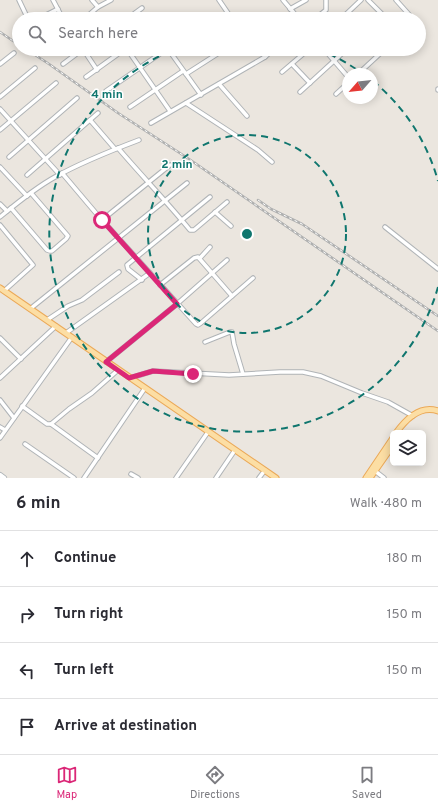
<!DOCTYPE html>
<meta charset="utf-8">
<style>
:root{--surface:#fff;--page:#f7f7f7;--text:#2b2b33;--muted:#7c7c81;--line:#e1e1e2;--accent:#db2777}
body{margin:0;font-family:Overpass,sans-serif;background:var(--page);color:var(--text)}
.controls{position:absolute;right:12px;bottom:12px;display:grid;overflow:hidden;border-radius:6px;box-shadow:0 2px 10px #0003}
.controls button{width:36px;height:36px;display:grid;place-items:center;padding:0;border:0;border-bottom:1px solid var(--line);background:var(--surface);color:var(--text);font:20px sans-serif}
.compass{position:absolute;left:342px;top:68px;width:36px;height:36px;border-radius:50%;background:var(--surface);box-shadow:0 2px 10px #0003;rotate:242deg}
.stop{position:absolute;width:12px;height:12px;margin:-9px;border:3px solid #db2777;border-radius:50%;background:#fff}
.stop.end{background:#db2777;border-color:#fff;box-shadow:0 1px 4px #0008}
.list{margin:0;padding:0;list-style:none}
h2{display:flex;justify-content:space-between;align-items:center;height:52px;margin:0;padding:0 16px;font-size:17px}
h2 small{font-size:13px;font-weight:400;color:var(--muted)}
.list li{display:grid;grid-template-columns:26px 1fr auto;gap:12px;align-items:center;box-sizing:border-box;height:56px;padding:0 16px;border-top:1px solid var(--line)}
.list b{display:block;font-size:15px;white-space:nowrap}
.list em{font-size:13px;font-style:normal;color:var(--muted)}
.icon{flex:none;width:22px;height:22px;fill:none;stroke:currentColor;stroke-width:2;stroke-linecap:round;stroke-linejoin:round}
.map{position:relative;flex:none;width:438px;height:478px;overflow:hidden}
.search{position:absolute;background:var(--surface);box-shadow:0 2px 10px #0003;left:12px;right:12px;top:12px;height:44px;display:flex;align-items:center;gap:10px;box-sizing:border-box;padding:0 14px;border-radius:22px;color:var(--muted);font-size:15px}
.sheet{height:276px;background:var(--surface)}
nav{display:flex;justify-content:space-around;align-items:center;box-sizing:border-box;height:56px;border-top:1px solid var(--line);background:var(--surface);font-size:11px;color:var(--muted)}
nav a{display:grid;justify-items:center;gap:2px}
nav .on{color:var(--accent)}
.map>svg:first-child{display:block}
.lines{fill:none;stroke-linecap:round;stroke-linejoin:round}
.street-casing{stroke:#b0b4b7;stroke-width:5.5}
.secondary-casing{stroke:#afb4b7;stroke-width:6}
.primary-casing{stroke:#eba958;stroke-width:7}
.street{stroke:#fff;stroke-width:3.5}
.secondary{stroke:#fff;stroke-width:4.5}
.primary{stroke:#fcdea4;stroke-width:5}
.rail-casing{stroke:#afb0b0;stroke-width:2.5}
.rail{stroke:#fff;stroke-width:1;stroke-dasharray:3;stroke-linecap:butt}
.route{stroke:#db2777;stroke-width:5}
.ring{fill:none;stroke:#0f766e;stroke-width:2;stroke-dasharray:7 5}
.centre{fill:#0f766e;stroke:#fff;stroke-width:2}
.ring-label{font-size:12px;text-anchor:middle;font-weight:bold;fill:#0f766e;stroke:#fff;stroke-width:3;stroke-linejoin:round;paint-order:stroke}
</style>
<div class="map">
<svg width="438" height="478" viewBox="0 0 438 478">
<rect width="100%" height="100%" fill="#ebe6df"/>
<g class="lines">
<g class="street-casing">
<g id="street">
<path d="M19 0 28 19"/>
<path d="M53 0 63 19"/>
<path d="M92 0 98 7"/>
<path d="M219 0 232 19"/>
<path d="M283 0 299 19"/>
<path d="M368 0 387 19"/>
<path d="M396 0 413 19"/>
<path d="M290 9 306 0"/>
<path d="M38 19 58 9"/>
<path d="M84 19 98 7 111 0"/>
<path d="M127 19 142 8"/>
<path d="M315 19 326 10V0"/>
<path d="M341 19 361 0"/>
<path d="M83 49 97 70"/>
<path d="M127 49 170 111"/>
<path d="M168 49 201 95"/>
<path d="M260 49 265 57"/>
<path d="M324 49 348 77"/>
<path d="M0 64 14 53"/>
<path d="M63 64 83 49"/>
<path d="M292 64 310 83"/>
<path d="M282 72 309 49"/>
<path d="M186 74 225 49"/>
<path d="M358 74 385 49"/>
<path d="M86 77 125 49"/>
<path d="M219 84 247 116"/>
<path d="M438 89V90"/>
<path d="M106 91 167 49"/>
<path d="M300 92 347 49"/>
<path d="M336 94 348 83"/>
<path d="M0 97 35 68"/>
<path d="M186 103 258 150 272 162"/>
<path d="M130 107 183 71"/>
<path d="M0 109 60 175"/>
<path d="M90 120 115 149"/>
<path d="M151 123 265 57 274 49"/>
<path d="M0 130 56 83"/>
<path d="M118 148C142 176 167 202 190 230H194L227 202"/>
<path d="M9 157 77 98"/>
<path d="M0 167 27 196"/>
<path d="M62 173 95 212 196 324 198 325 201 323 253 278"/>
<path d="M27 175 98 113"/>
<path d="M0 204 7 211"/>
<path d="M11 208 47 250 50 251H52L66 239 68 236 31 193"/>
<path d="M215 212 231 226"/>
<path d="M0 217C17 203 35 188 55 177 82 162 110 151 139 140"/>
<path d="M102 220 170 165"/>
<path d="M0 225 33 265 4 291"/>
<path d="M385 227 438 269"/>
<path d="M200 258 210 247"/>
<path d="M142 280 128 269 127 265 210 197"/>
<path d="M160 285 194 258 198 257 232 296"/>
<path d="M30 309 187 183"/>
<path d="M47 320 68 306 82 300 119 272"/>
<path d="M66 333 150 273"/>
<path d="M0 338 21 359"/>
<path d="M205 342 230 332H232L234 344 243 374"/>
<path d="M106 362 177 304 227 260"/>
<path d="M0 378 56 326"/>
<path d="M130 378 153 371 229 375 280 372H303L321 376 362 393 388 402 413 416"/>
<path d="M0 400 14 418"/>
<path d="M22 406 47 424H51L69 409 92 393 118 370"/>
<path d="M51 424 98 458"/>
<path d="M0 427 5 430"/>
<path d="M0 438 72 337"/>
<path d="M25 444 74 478"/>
<path d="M375 471 384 478"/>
<path d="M131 474 138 478"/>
<path d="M84 478 145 388"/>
<path d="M176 478 208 432"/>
<path d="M216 478 235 450"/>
<path d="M259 478 265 470"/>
</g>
</g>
<g class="secondary-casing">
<path id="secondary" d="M0 475 4 478"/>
</g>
<g class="primary-casing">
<g id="primary">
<path d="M0 288 276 478"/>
<path d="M396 433C406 419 421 405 438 411"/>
<path d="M366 478 393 438"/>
<path d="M370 478 393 445"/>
</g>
</g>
<use href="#street" class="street"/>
<use href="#secondary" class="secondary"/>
<use href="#primary" class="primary"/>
<g class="rail-casing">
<g id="rail">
<path d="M0 32 19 45"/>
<path d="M26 49 49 64 118 113 189 159 438 331"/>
<path d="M258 200 271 209 302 224 438 316"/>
</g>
</g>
<use href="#rail" class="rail"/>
</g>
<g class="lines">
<path class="route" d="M102 220 177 304 106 362 129 378 153 371 193 374"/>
</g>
<g class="ring">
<circle cx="247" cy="234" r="99"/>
<path d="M438 287A198 198 0 1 1 176 49M318 49A198 198 0 0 1 363 74M373 81A198 198 0 0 1 438 181"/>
</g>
<circle cx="247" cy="234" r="6" class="centre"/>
<g class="ring-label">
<text x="107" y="98">4 min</text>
<text x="177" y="168">2 min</text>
</g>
</svg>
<div class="controls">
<button><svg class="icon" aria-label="layers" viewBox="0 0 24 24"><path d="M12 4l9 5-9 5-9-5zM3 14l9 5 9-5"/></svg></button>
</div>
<svg class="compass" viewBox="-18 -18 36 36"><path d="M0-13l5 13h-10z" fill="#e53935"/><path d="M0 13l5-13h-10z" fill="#7c7c81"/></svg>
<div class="stop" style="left:102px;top:220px"></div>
<div class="stop end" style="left:193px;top:374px"></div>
<div class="search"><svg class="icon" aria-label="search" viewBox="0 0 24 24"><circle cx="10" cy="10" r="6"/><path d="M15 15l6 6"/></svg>Search here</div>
</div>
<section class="sheet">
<h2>6 min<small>Walk · 480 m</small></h2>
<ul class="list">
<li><svg class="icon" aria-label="ahead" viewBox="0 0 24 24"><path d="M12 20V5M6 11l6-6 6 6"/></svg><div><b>Continue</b></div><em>180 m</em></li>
<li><svg class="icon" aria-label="right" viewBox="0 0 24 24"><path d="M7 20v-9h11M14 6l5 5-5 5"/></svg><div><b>Turn right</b></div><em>150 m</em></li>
<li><svg class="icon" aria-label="left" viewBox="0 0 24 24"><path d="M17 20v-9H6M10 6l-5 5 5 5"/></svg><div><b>Turn left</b></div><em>150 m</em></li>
<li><svg class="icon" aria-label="arrive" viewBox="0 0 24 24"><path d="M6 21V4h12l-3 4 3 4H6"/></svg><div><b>Arrive at destination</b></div></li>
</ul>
</section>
<nav>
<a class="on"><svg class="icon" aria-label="map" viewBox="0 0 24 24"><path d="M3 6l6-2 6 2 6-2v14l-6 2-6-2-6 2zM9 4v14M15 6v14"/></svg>Map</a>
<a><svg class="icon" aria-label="directions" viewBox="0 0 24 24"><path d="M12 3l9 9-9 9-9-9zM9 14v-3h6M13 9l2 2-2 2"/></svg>Directions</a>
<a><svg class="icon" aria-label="saved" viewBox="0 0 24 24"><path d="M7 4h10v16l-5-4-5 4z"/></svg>Saved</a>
</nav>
